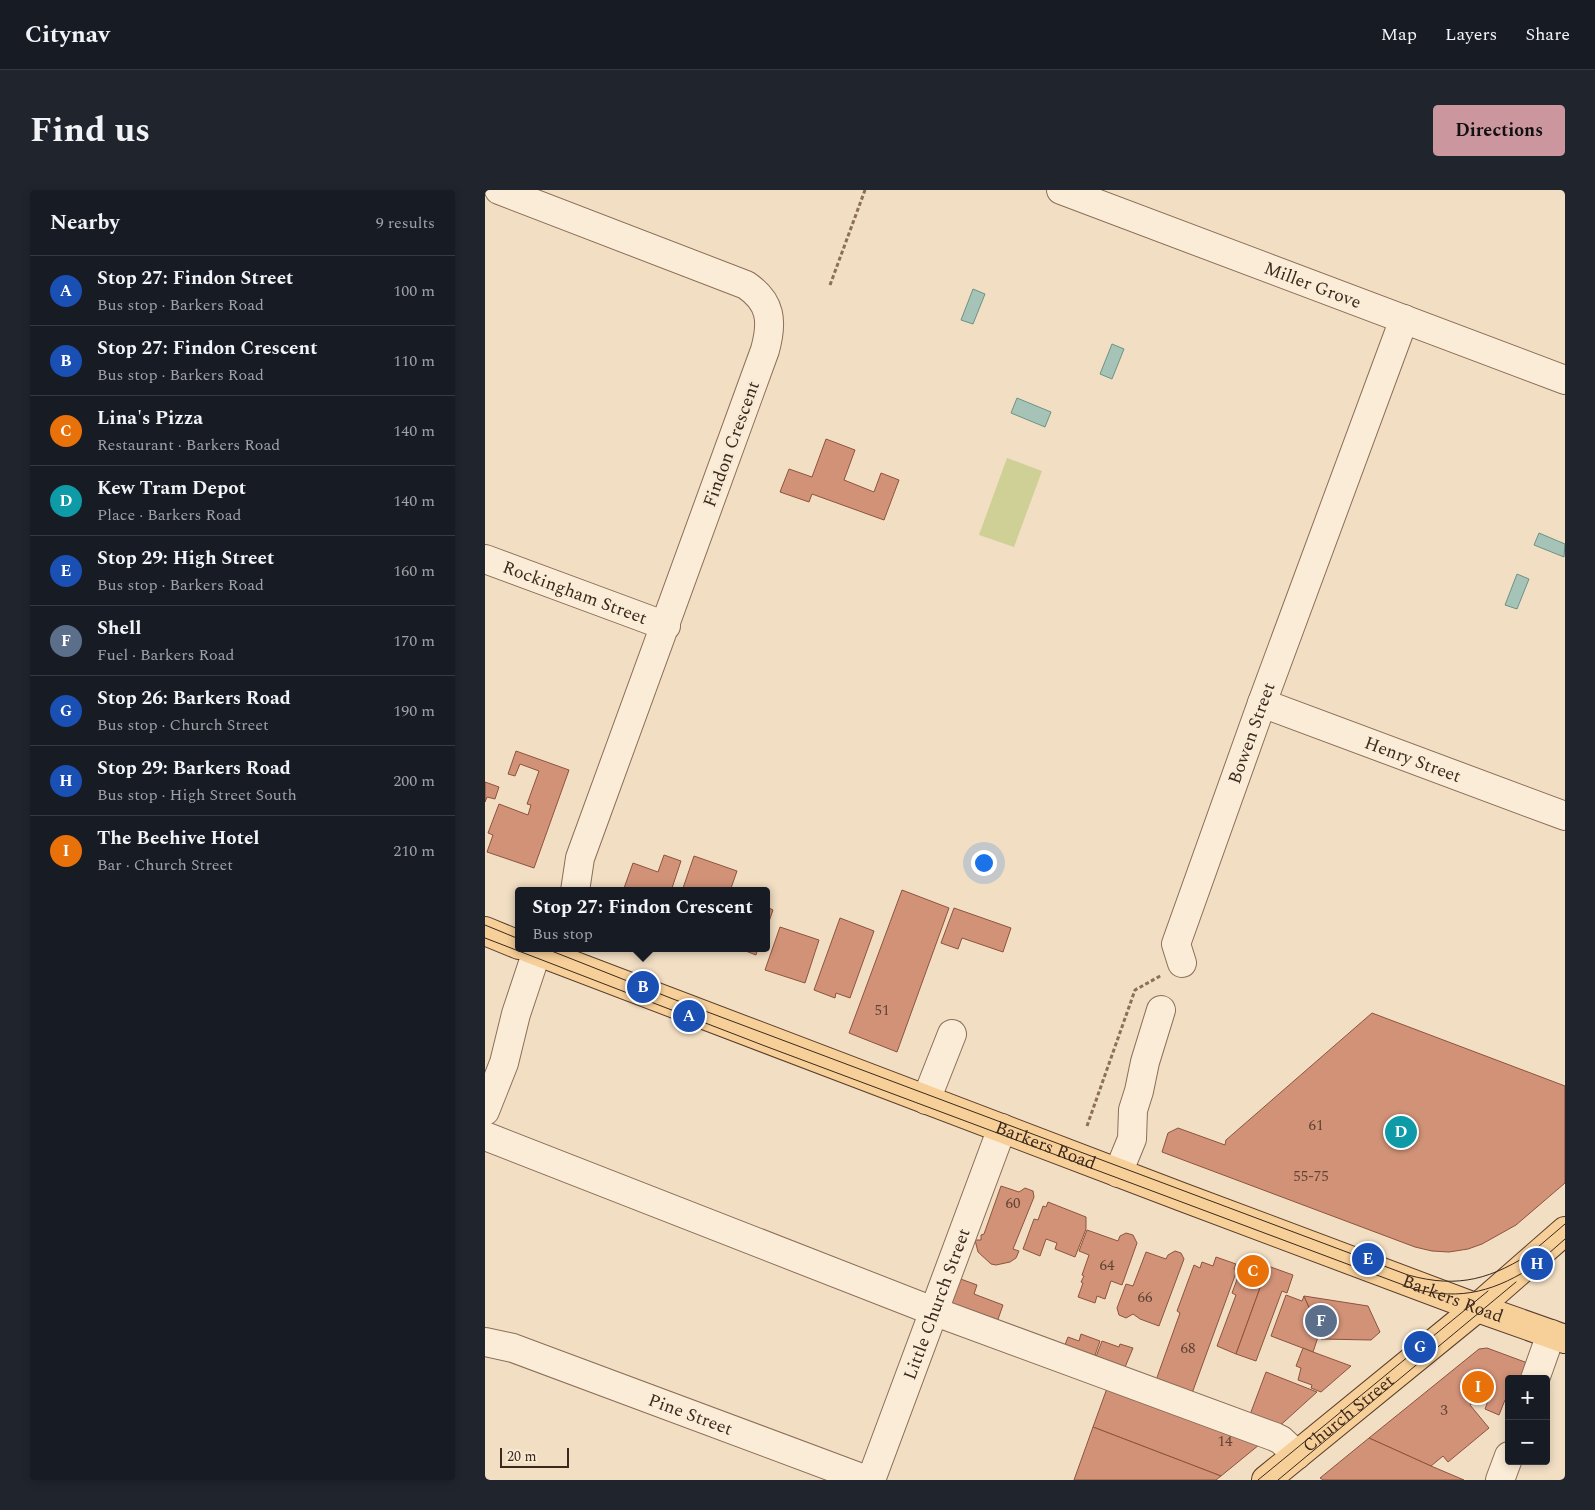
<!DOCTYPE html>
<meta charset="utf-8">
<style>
:root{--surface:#171b24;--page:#20242c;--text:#f1f3f6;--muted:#9ea1a6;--line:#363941;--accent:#cc969f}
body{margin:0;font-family:Spectral,serif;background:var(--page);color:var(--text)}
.controls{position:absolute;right:15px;bottom:15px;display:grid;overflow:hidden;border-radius:5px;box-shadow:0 2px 8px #0003}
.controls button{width:45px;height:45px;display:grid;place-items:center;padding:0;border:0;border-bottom:1px solid var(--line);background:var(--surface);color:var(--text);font:25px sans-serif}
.scale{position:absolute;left:15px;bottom:12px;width:69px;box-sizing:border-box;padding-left:5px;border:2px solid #3b291e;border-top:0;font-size:14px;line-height:18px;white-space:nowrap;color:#3b291e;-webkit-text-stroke:4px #f8e9d4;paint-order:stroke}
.you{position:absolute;left:498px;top:672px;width:18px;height:18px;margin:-12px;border:4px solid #fff;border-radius:50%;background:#1a73e8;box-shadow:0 0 0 8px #1a73e833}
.badge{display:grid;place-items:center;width:32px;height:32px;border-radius:50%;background:var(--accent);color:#fff;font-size:16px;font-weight:700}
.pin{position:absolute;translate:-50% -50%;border:2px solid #fff;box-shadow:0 1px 5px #0006}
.popup{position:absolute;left:30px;top:697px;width:255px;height:65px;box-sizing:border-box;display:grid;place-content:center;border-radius:5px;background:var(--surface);filter:drop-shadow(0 1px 4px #0005);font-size:16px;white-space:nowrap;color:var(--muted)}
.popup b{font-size:19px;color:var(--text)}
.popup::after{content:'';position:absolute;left:50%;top:100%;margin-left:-10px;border:10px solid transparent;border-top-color:var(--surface)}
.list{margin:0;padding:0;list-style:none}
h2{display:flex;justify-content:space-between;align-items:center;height:65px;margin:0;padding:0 20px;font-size:21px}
h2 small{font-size:16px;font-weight:400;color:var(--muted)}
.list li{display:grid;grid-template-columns:32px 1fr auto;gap:15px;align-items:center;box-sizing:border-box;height:70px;padding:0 20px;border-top:1px solid var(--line)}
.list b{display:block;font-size:19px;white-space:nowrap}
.list p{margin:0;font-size:16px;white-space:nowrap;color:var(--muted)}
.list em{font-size:16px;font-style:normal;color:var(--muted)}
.map{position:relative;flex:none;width:1080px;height:1290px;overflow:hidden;border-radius:5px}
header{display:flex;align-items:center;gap:30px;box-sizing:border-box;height:70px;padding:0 25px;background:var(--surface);border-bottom:1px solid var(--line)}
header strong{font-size:24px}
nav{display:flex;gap:28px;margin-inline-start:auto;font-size:18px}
.intro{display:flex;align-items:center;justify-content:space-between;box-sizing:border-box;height:120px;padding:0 30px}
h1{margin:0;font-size:35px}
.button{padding:12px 22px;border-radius:5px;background:var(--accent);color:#111;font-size:18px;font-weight:700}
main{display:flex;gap:30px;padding:0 30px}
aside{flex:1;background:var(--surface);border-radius:5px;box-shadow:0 2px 8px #0003}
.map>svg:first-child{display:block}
.green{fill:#cfd096}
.water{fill:#a6c3b7;stroke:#6c9384}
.building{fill:#d19277;stroke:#8d543d}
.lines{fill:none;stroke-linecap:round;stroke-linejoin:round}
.minor-casing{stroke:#8c6e59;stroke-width:30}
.major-casing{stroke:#5a3d2d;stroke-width:30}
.path{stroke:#8c6e59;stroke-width:3;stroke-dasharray:4 2.5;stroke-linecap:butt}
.minor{stroke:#fbecd7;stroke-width:28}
.major{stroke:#f6cf99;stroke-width:28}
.tram{stroke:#3b291e;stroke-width:1}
.labels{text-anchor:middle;stroke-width:5;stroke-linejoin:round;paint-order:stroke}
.number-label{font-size:15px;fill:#604334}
.street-label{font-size:18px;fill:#3b291e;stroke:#f8e9d4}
</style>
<header>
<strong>Citynav</strong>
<nav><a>Map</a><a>Layers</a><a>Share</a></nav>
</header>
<div class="intro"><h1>Find us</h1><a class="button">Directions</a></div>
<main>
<aside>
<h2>Nearby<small>9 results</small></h2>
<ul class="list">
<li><span class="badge" style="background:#1a4fb4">A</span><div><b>Stop 27: Findon Street</b><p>Bus stop · Barkers Road</p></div><em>100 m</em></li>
<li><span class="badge" style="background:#1a4fb4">B</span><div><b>Stop 27: Findon Crescent</b><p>Bus stop · Barkers Road</p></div><em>110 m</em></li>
<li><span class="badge" style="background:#e8710a">C</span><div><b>Lina's Pizza</b><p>Restaurant · Barkers Road</p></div><em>140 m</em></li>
<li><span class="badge" style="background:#0f9aa8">D</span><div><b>Kew Tram Depot</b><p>Place · Barkers Road</p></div><em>140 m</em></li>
<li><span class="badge" style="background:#1a4fb4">E</span><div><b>Stop 29: High Street</b><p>Bus stop · Barkers Road</p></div><em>160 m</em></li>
<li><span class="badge" style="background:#5c6f8a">F</span><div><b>Shell</b><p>Fuel · Barkers Road</p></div><em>170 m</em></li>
<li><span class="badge" style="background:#1a4fb4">G</span><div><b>Stop 26: Barkers Road</b><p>Bus stop · Church Street</p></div><em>190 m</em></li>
<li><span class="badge" style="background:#1a4fb4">H</span><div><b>Stop 29: Barkers Road</b><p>Bus stop · High Street South</p></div><em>200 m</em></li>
<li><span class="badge" style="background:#e8710a">I</span><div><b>The Beehive Hotel</b><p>Bar · Church Street</p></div><em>210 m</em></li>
</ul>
</aside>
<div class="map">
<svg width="1080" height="1290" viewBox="0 0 1080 1290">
<rect width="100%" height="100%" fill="#f1dec3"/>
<path class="green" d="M522 268 557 281 529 357 494 345Z"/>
<g class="water">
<path d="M488 99 500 104 488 134 476 130Z"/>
<path d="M627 154 639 159 627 189 615 184Z"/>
<path d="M532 208 566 222 560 237 526 223Z"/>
<path d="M1054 343 1080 354 1079 367 1049 355Z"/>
<path d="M1032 384 1044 389 1032 419 1020 415Z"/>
</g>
<g class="building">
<path d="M341 249 370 260 359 290 389 302 396 283 414 290 399 330 327 304 324 312 295 302 304 279 327 287Z"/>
<path d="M31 561 84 580 49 678 2 662 8 645 3 643 14 614 43 625 46 615 42 614 54 581 35 574 30 586 23 584Z"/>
<path d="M0 592 14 597 10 609 2 607 0 612Z"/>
<path d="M179 665 196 671 186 701H138L148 673 173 682Z"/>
<path d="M209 666 252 681 245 701H197Z"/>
<path d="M417 700 464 718 412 862 364 843Z"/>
<path d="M282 717 288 720 282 737Z"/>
<path d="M469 718 526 738 518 762 477 748 473 759 456 753Z"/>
<path d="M355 728 389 741 365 808 351 803 350 808 329 800Z"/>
<path d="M295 737 334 750 320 793 280 780Z"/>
<path d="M253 758H273L271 765Z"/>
<path d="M887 823 1080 896V993L1031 1035 997 1054 983 1059 964 1062 947 1061 930 1057 677 962 683 943 693 938 740 955 741 950Z"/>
<path d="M516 996 534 1002 540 998 548 1001 549 1007 528 1059 534 1061 531 1068 525 1072 511 1075 506 1074 493 1062 490 1050H496V1045L499 1044Z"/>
<path d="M563 1012 601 1027V1039L590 1067 570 1059 572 1053 561 1049 555 1066 538 1059 549 1029 553 1030 558 1016 561 1017Z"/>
<path d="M602 1040 633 1051 635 1046 641 1043 648 1045 652 1053 637 1095 626 1091 620 1109 612 1106 610 1113 593 1107 598 1093 596 1092 599 1086 597 1085 604 1065 594 1061Z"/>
<path d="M690 1061 696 1063 699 1069 674 1136 655 1129 648 1124 641 1128 634 1125 632 1118 641 1094 648 1096 661 1062 681 1069 683 1065Z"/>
<path d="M731 1067 751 1074 749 1079 752 1080 706 1206 670 1193 695 1123 692 1121 709 1075 715 1078 717 1072 728 1076Z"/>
<path d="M760 1068 783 1076 751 1164 732 1156 751 1105 747 1103Z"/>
<path d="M783 1076 808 1085 802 1103 797 1101 771 1171 751 1164Z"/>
<path d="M473 1088 492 1095 489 1104 518 1115 511 1135 462 1116Z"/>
<path d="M801 1105 817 1111 819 1106 836 1144V1148L833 1147 828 1162 786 1146Z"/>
<path d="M819 1106 883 1116 895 1142 886 1150 836 1149V1144Z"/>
<path d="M596 1144 615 1151 608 1171 578 1160 583 1147 594 1151Z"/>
<path d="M617 1151 634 1157 635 1154 648 1158 638 1182 609 1172Z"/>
<path d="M818 1158 828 1162 866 1176 836 1202 826 1198 827 1195 813 1190 816 1178 811 1176Z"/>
<path d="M1002 1158 1048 1175 1042 1189H1024V1212L1020 1210 1014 1225 1000 1219 1007 1200 1005 1199 985 1215 1004 1238 963 1272 958 1266 946 1276 884 1248 994 1159Z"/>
<path d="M781 1182 832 1202 789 1241 763 1230Z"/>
<path d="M625 1190 780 1250 736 1286 608 1237Z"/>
<path d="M608 1237 736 1286 731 1290H589Z"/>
<path d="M884 1248 946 1276 979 1290H838L835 1288Z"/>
</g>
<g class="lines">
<g class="minor-casing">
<g id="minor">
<path d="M14 0 261 95C286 112 288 131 280 160L95 668 90 701"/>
<path id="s1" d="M576 0 1080 190"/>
<path id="s2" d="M0 369 181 436"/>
<path id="s3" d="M777 513 1080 626"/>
<path id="s4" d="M697 773 691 754 777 513 919 129"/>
<path d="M441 910 467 844"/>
<path d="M0 921 19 873 31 824 53 758"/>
<path d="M0 946 448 1121 790 1247 796 1250 812 1265"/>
<path d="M633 983 647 949 648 920 654 901 660 872 676 820"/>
<path id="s5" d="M0 1152 28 1158 382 1290"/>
<path d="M1050 1189 1066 1144"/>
<path id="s6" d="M386 1290 517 938"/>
<path d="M1015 1290 1024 1266"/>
</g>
</g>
<g class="major-casing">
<g id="major">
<path d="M0 741 34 755"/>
<path id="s7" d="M43 758 697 1007 998 1120 1080 1149"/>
<path id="s8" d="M781 1290 992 1118 1080 1041"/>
</g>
</g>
<g class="path">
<path d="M345 95 380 0"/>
<path d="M602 936 650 800 677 785"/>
</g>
<use href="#minor" class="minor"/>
<use href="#major" class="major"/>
<g class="tram">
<path d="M0 735 34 749"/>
<path d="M0 748 280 856 929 1099C977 1111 1011 1101 1052 1074"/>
<path d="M59 758 188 809 923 1085C974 1099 1007 1089 1051 1060"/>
<path d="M1046 1063 1080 1034"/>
<path d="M1046 1079 1080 1049"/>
<path d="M773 1290 1003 1101"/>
<path d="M793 1290 1031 1092"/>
</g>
</g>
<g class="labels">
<g class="number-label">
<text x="397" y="825">51</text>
<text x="831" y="940">61</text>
<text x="826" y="991">55-75</text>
<text x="528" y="1018">60</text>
<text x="622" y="1080">64</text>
<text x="660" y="1112">66</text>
<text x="703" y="1163">68</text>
<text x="959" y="1225">3</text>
<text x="740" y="1256">14</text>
</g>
<g class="street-label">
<text dy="6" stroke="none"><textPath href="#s1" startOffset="269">Miller Grove</textPath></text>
<text transform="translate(246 254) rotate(-70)" y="6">Findon Crescent</text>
<text dy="6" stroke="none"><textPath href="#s2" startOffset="96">Rockingham Street</textPath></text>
<text dy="6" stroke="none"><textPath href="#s4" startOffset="244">Bowen Street</textPath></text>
<text dy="6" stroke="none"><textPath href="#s3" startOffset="161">Henry Street</textPath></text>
<text dy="6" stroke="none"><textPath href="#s7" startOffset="554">Barkers Road</textPath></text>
<text dy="6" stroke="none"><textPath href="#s7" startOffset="989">Barkers Road</textPath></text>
<text dy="6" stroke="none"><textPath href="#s6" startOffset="188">Little Church Street</textPath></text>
<text dy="6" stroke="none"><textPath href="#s8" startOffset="106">Church Street</textPath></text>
<text dy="6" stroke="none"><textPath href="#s5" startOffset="218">Pine Street</textPath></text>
</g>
</g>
</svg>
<div class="controls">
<button>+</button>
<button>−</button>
</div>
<div class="scale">20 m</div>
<div class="you"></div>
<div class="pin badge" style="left:204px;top:826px;background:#1a4fb4">A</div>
<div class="pin badge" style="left:158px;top:797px;background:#1a4fb4">B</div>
<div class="popup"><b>Stop 27: Findon Crescent</b>Bus stop</div>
<div class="pin badge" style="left:768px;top:1081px;background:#e8710a">C</div>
<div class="pin badge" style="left:916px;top:942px;background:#0f9aa8">D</div>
<div class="pin badge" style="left:883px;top:1069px;background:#1a4fb4">E</div>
<div class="pin badge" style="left:836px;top:1131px;background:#5c6f8a">F</div>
<div class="pin badge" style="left:935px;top:1157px;background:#1a4fb4">G</div>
<div class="pin badge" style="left:1052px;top:1074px;background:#1a4fb4">H</div>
<div class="pin badge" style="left:993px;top:1197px;background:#e8710a">I</div>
</div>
</main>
